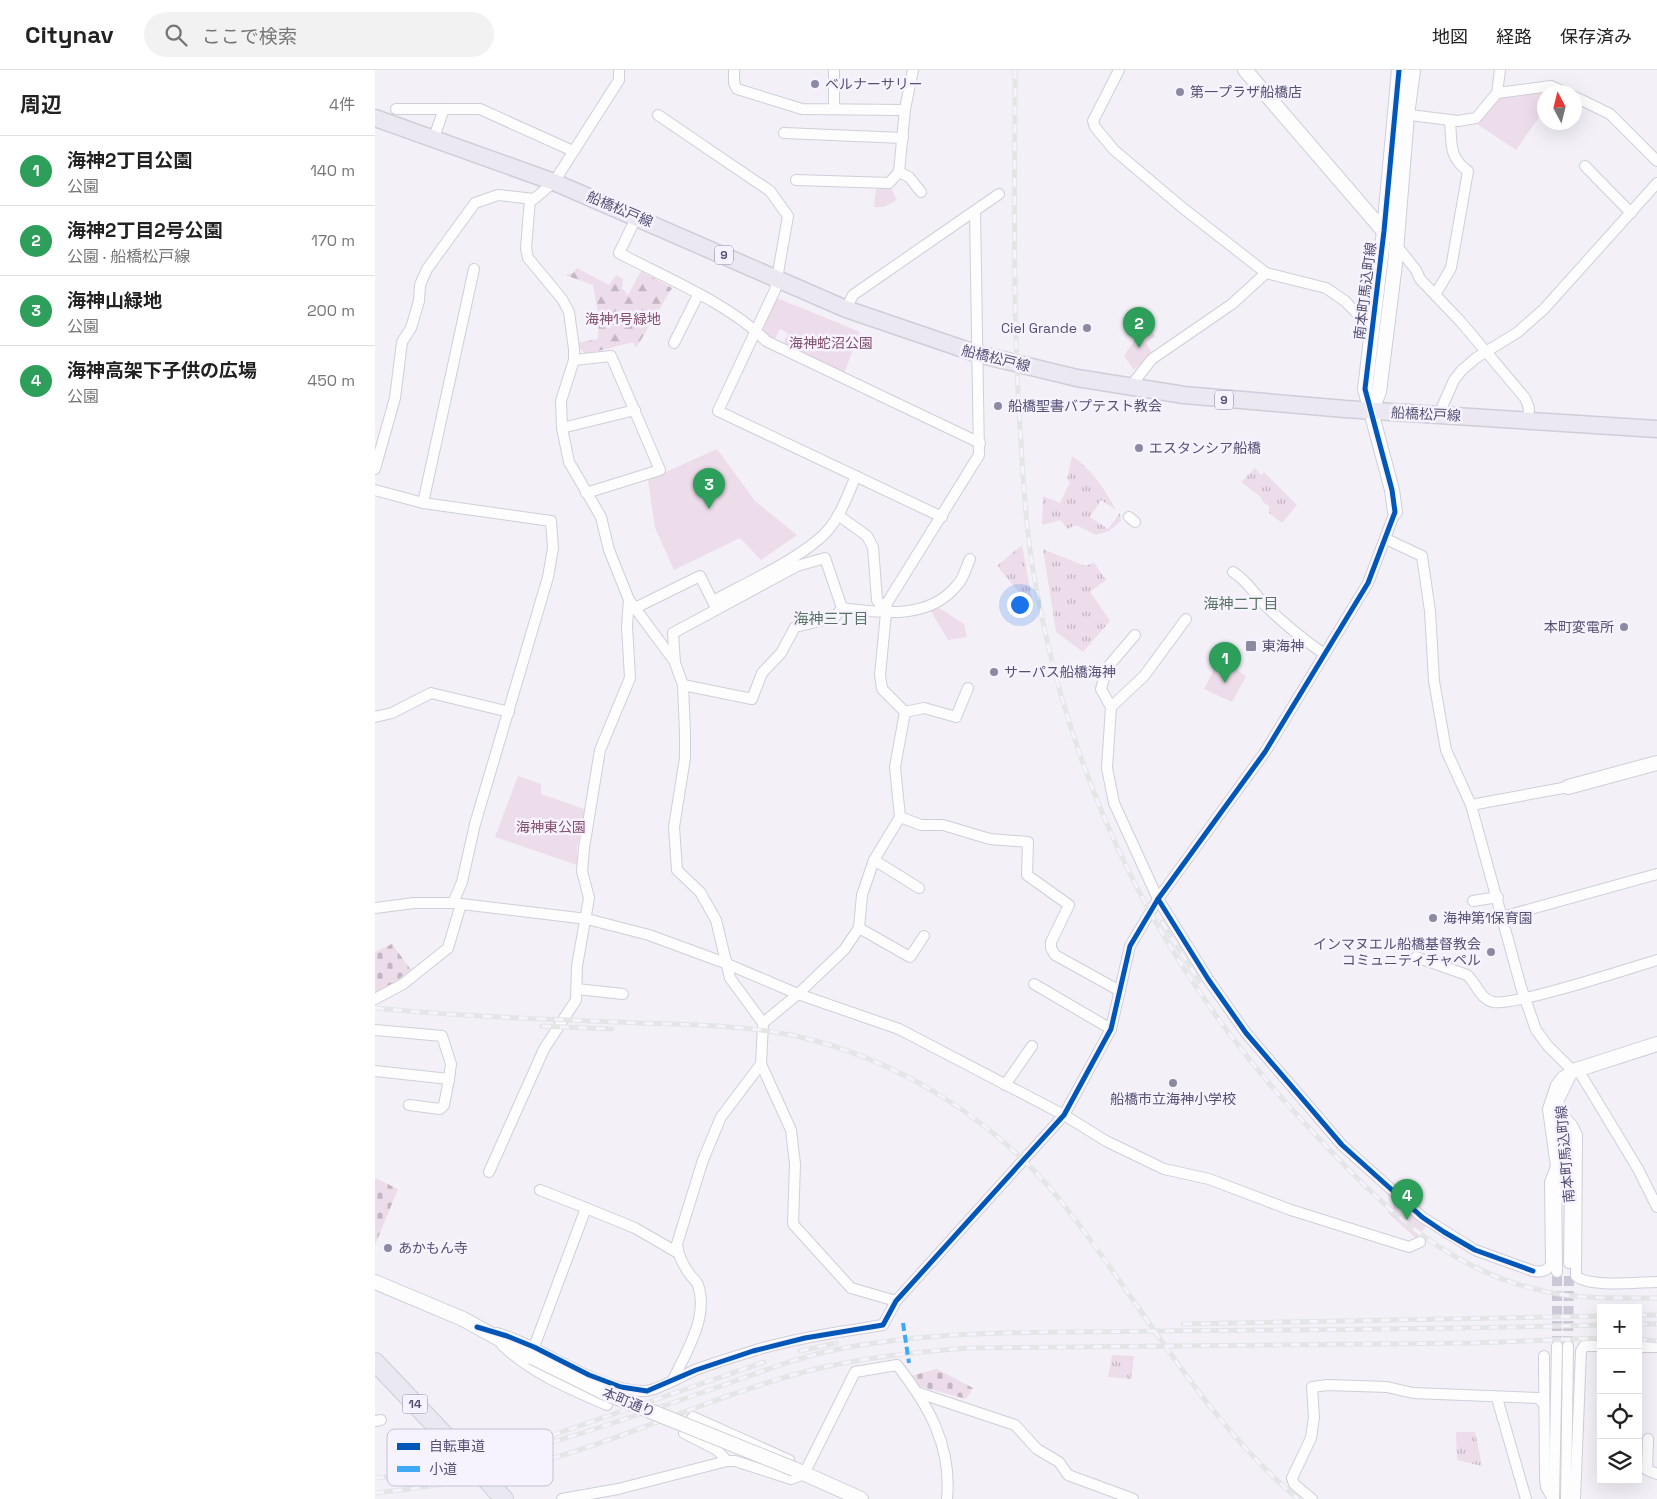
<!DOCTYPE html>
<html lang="ja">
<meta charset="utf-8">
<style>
:root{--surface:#fff;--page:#f2f2f2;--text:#222;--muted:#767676;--line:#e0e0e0;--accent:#8c89a2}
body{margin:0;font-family:"Space Grotesk","Noto Sans JP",sans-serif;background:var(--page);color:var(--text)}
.controls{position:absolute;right:15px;bottom:15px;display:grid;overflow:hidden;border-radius:0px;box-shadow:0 5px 20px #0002}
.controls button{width:45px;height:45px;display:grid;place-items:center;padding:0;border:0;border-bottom:1px solid var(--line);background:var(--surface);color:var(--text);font:25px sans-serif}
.compass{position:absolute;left:1162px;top:15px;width:45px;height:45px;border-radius:50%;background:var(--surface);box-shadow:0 5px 20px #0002;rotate:353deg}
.you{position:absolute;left:644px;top:534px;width:18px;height:18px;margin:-12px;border:4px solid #fff;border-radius:50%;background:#1a73e8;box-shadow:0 0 0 8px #1a73e833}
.badge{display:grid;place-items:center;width:32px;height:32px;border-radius:50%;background:var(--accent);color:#fff;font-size:16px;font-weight:700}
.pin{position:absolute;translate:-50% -41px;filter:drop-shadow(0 1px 2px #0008)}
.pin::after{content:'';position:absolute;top:26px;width:18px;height:15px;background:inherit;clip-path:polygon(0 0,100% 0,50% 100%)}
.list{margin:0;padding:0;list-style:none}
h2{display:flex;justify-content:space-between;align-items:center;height:65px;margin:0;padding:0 20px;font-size:21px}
h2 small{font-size:16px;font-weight:400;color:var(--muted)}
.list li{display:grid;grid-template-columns:32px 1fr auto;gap:15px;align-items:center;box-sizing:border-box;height:70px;padding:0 20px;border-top:1px solid var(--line)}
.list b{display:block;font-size:19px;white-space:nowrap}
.list p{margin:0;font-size:16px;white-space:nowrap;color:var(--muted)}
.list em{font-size:16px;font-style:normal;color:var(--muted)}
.icon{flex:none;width:28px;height:28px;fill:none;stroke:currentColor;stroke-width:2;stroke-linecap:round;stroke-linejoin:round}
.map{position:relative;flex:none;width:1282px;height:1429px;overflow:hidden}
header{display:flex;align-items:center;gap:30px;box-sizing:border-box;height:70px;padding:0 25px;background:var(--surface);border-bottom:1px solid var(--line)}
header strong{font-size:24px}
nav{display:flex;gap:28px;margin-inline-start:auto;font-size:18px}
.search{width:350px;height:45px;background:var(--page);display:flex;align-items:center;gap:12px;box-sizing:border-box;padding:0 18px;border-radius:28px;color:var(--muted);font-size:19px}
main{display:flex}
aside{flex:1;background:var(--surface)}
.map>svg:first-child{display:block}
.grass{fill:url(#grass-tufts)}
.forest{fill:url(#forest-firs)}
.cemetery{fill:url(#cemetery-stones)}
.green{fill:#eddcea}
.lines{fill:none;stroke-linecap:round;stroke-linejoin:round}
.minor-tunnel{stroke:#ccc8d7;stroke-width:10;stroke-dasharray:10 5;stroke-linecap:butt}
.minor-casing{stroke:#d0ced8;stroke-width:12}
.tertiary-casing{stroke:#d0ced8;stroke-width:16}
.primary-casing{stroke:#cfcdd9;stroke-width:19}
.trunk-casing{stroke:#cfcdd9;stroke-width:20}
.minor{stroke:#fdfdfe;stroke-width:10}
.tertiary{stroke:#fdfdfe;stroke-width:14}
.primary{stroke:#ece8f2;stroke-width:16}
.trunk{stroke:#eae8f1;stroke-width:18}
.rail-casing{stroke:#e4e6e5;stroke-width:5}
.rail{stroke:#f7f3fe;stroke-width:3;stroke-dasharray:9;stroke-linecap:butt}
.tertiary-bridge-casing{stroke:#d0ced8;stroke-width:16;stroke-linecap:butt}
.trunk-bridge-casing{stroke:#cfcdd9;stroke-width:20;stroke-linecap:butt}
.tertiary-bridge{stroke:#fdfdfe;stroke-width:14}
.trunk-bridge{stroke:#eae8f1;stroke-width:18}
.quiet{stroke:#3fa9f5;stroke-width:4;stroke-dasharray:8 4;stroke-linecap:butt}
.cycleway-casing{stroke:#f7f3fe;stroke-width:8}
.cycleway{stroke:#0057b8;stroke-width:5}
.poi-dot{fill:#8c89a2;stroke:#f7f3fe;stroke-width:2}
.labels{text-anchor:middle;stroke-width:5;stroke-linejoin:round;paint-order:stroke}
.shield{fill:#f7f3fe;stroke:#86829d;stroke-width:1}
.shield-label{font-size:12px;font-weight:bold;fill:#555174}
.poi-label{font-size:14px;fill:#555174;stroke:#f7f3fe;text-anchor:start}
.street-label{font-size:14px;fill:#555174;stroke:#f7f3fe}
.park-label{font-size:14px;fill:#84516d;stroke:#f7f3fe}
.neighbourhood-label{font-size:15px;fill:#587564;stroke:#f7f3fe}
.key{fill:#f7f3fe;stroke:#c6c2d5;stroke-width:1}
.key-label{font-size:14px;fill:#555174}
</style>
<header>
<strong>Citynav</strong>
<div class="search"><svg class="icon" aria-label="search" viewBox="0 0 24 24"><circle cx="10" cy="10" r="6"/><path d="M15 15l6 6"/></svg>ここで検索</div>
<nav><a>地図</a><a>経路</a><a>保存済み</a></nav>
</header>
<main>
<aside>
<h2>周辺<small>4件</small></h2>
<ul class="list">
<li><span class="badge" style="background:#2e9e5b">1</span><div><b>海神2丁目公園</b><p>公園</p></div><em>140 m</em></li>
<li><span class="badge" style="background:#2e9e5b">2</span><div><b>海神2丁目2号公園</b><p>公園 · 船橋松戸線</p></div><em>170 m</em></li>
<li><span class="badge" style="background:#2e9e5b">3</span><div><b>海神山緑地</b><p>公園</p></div><em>200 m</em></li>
<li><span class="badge" style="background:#2e9e5b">4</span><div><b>海神高架下子供の広場</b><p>公園</p></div><em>450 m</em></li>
</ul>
</aside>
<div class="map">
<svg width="1282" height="1429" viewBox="0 0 1282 1429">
<defs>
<pattern id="grass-tufts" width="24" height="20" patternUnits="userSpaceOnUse" patternTransform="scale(1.25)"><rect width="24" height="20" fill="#eddcea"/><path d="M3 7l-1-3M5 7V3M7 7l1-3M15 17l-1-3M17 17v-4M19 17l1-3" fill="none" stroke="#c3b5c2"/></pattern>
<pattern id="forest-firs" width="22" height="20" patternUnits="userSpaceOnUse" patternTransform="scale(1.25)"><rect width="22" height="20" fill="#eddcea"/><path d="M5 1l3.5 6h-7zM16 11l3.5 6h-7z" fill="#c3b5c2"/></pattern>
<pattern id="cemetery-stones" width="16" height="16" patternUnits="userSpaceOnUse" patternTransform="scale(1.25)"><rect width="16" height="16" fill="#eddcea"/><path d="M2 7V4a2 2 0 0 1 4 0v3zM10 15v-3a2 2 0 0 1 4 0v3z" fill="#c3b5c2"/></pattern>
</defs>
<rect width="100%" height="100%" fill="#f3f0f8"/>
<g class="grass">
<path d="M697 386C718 401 729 418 741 440L726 430 715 447 733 459 745 443 746 451 734 461 721 465 701 455 692 459 686 450 667 455 668 426 685 433 695 412 692 410Z"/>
<path d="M880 398 886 405 889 402 922 435 907 453 894 443V436L888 432 886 427 866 412Z"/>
<path d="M647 475 659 540 622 496Z"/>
<path d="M668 479 710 496 719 493 731 510 715 522 735 551 708 582 681 562Z"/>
<path d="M737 1285 759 1286 756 1309 733 1307Z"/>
<path d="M1081 1362H1100L1107 1396 1082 1390Z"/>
</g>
<path class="forest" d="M202 198 234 215 241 205 248 209 247 218 253 225 266 201 297 218 261 278 258 272 211 284 203 277 202 273 223 269 224 248 218 215 190 205 198 203Z"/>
<g class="cemetery">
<path d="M17 874 36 900 0 926V882Z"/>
<path d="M0 1108 23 1119 0 1175Z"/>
<path d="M562 1299 598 1318 591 1329 543 1316 536 1306Z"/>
</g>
<g class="green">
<path d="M1173 20 1177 22H1170L1169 40 1141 80 1102 54 1124 26Z"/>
<path d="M515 117 522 130 509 137H499L501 119Z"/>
<path d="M402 228 485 262 469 303 409 273 413 263 405 259 400 269 391 265 388 259Z"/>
<path d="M765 247 780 266 771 273 777 283 759 300 749 286 759 271Z"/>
<path d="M342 379 380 431 422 465 386 490 365 468 299 500 280 458 273 410Z"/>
<path d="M564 538 589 554 592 567 573 570 556 541Z"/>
<path d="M848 582 863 601 871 606 857 632 829 619Z"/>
<path d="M143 706 166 714V724L212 740 202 776V795L120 767Z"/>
<path d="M1023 1132 1051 1156 1041 1168 1013 1143Z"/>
</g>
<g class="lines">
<g class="minor-tunnel">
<path d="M1182 1276V1202"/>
<path d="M1193 1276 1194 1201"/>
</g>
<g class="minor-casing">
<g id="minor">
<path d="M359 0V13L362 19 427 39 526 40 530 39 538 0"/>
<path d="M744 0 718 51 720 57 739 80 809 139 891 203 951 218 970 231 997 259"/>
<path d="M1122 23 1176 16 1190 22"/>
<path d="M1200 27 1235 44 1282 91"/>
<path d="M21 39H69"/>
<path d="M459 39V0"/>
<path d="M1027 44 1083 51 1101 48 1122 23 1125 0"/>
<path d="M283 45 395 121 413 146 400 220 343 341 567 447"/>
<path d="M409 63 528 68"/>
<path d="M59 67 69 39H105L198 81"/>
<path d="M1210 96 1256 143"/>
<path d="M524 102 534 107 546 122"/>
<path d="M421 110 514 113 524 102 530 39"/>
<path d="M155 129 151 178 153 188 187 229 194 242 199 279V290L186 331 187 358 194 392 226 447 234 480 254 530 300 592"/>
<path d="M262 146 244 183C289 207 357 235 391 271L605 373"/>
<path d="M1021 175 1041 200 1045 209 1086 252 1150 328 1154 338 1153 351"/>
<path d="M1060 225 1076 198 1093 101C1073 87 1077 72 1075 50"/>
<path d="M471 239 478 225 624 124"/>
<path d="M299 273 323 225"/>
<path d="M199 290 236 286 285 400 211 423"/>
<path d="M755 317 777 289 857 234 891 203"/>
<path d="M1064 344 1079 310 1087 300 1101 288 1143 262 1169 239 1282 113"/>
<path d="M187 358 260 340"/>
<path d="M0 399 20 328 27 272 36 258 44 231 45 215 52 199 100 133 123 125 159 129 179 112 244 10V0"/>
<path d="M0 420 48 433 176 451 178 478 173 507 100 754 87 812 78 833"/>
<path d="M48 433 99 199"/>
<path d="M463 445 492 466 498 477 502 530 512 544"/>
<path d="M754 447 760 452"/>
<path d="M1011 469 1047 486 1055 541 1059 611 1071 680 1096 735 1146 917 1161 960 1173 976 1198 1001"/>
<path d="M858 502C872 510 880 525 891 536 909 554 928 569 949 584"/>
<path d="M338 531C369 514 431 486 453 460 466 445 473 424 481 406"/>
<path d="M260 538 325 506 340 536"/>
<path d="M760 565 732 598 726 619 736 637 732 698 739 733 783 829 833 909 871 963 967 1075 1047 1147 1100 1180 1158 1201C1165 1202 1171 1202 1176 1195L1175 1112 1181 1097"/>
<path d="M308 615 377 629 387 603 406 583 420 557 459 548 467 538C508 543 555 550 583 514 589 508 591 497 595 489"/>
<path d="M736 637 769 606 811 549"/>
<path d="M530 642 549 638 581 647 593 618"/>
<path d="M0 647 17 643 56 623 134 642"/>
<path d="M1096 735 1193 717"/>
<path d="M525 747 546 755H568L615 769 653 772 652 805 694 835 676 872V878L680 885 745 921"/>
<path d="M499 790 544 818"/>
<path d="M1098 831 1123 827"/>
<path d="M0 838 39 833H78L212 849 274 865 350 893 423 924 524 959 689 1045 731 1071 789 1099 834 1109 916 1140 1034 1177 1045 1172"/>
<path d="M1127 847 1282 804"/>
<path d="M484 858 535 887 549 866"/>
<path d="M1041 887 1092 905C1102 914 1104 928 1118 932 1137 937 1255 898 1282 890"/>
<path d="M659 914 736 959"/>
<path d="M202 919 248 924"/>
<path d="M0 929 28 914 73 878 86 834"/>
<path d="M388 953 423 924 469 880 484 858 487 825 499 790 525 747 520 697 530 642 507 619 505 605 512 533 604 385 600 141"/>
<path d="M0 960 67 966 76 994 74 1009 0 1001"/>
<path d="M386 994 416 1060 420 1094 418 1154 476 1218 521 1231"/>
<path d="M1202 998 1263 1099 1282 1137"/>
<path d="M630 1015 657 976"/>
<path d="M34 1035 65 1039 69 1035 74 1009"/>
<path d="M1183 1040 1197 1055 1202 1065 1201 1206C1215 1218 1264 1212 1282 1212"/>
<path d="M114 1102 169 979 201 930 202 896 214 828 207 801 209 778 225 680 255 608 252 556 254 530"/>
<path d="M165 1120 211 1138"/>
<path d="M1194 1193 1195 1110 1183 1040 1184 1030 1198 1001"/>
<path d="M1182 1202 1181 1097 1173 1039 1181 1015 1187 1007 1198 1001"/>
<path d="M122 1263C168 1276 224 1323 271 1321 283 1320 307 1306 320 1300 339 1293 358 1287 378 1281 420 1268 465 1262 508 1255L521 1231 689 1045 736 959 755 876 783 829 890 682 993 513 1020 442"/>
<path d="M127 1275C156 1303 195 1319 232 1335"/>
<path d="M159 1277 211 1138 260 1158 303 1183"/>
<path d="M1263 1277H1282"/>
<path d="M1169 1286 1170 1409 1171 1417 1178 1429"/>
<path d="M298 1310C311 1282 334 1247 323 1215 321 1210 316 1207 314 1203 308 1195 303 1184 302 1174L328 1090 346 1047 386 994 388 953 355 908 341 850 325 822 302 800 299 757 310 688V663L308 615 300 593 298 563 422 496 450 488 467 538"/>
<path d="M544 1323 640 1355 662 1379 684 1392 693 1405 758 1429"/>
<path d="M1122 1328 1151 1429"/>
<path d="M0 1351 6 1350"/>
<path d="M1273 1369 1272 1400 1282 1404"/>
<path d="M352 1391 342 1380 309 1363 318 1347 414 1390"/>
<path d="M187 1429 243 1419 352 1391H360L416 1409 429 1404 480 1302 522 1295C554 1336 577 1376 572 1429"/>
<path d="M937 1429 919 1414 917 1408 936 1368 939 1347 937 1317 953 1315 1012 1317 1038 1323 1163 1328 1169 1334"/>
<path d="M1179 1429 1182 1276"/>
<path d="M1191 1429 1193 1276"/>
<path d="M1200 1429 1206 1281 1209 1276H1226"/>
</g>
</g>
<g class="tertiary-casing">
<g id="tertiary">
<path d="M870 0 1012 165"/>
<path d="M996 341 1004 322 1020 194 1032 45 1038 0"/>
<path d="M1020 442 1017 420 990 319 1009 161 1024 0"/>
<path d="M1193 717 1282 693"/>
<path d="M1198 1001 1282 974"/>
<path d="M0 1212 88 1249 157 1287"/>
<path d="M419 1399 486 1429"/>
</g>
</g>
<g class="primary-casing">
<path id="primary" d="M0 48 179 112 471 239 603 284 702 308 809 325 970 339 1282 359"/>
</g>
<g class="trunk-casing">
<g id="trunk">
<path d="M0 1292 80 1376"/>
<path d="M120 1419 129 1429"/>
</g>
</g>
<use href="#minor" class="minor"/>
<use href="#tertiary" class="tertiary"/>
<use href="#primary" class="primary"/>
<use href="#trunk" class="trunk"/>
<g class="rail-casing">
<g id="rail">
<path d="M640 0C640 124 637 247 646 371 648 412 651 453 657 494 693 714 783 898 936 1060 1010 1139 1077 1208 1189 1225 1220 1229 1251 1228 1282 1228"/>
<path d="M787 852 824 911"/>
<path d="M0 938C88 947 176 949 264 953 316 955 370 955 421 966 523 989 619 1049 685 1130 765 1230 824 1345 923 1429"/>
<path d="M167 956 237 959"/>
<path d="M1263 1245H1282"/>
<path d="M808 1254 1226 1246"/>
<path d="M1263 1254H1282"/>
<path d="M1263 1269 1282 1271"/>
<path d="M425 1281 461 1273"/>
<path d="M142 1375 178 1365 389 1292"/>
<path d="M0 1408C109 1398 211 1363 314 1327 366 1310 415 1288 469 1278 570 1259 673 1263 775 1261 925 1260 1076 1259 1226 1255"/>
<path d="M55 1408 91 1401"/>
<path d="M0 1423C63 1417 125 1404 185 1386 267 1361 346 1324 429 1302 482 1288 538 1282 594 1278L1099 1273 1226 1268"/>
</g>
</g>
<use href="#rail" class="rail"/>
<g class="tertiary-bridge-casing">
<path id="tertiary-bridge" d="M157 1287 228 1322 419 1399"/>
</g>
<g class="trunk-bridge-casing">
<path id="trunk-bridge" d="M80 1376 120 1419"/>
</g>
<use href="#tertiary-bridge" class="tertiary-bridge"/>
<use href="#trunk-bridge" class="trunk-bridge"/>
<path class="quiet" d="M528 1253 534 1293"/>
<g class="cycleway-casing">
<g id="cycleway">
<path d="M783 829 833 909 871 963 967 1075 1047 1147 1069 1162 1100 1180 1158 1201"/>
<path d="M102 1257 132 1266 159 1277 214 1305 246 1317 272 1321 321 1300 378 1281 430 1268 508 1255 521 1231 689 1045 736 959 755 876 783 829 890 682 993 513 1020 442 1017 420 990 319 1009 161 1024 0"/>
</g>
</g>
<use href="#cycleway" class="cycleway"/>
</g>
<g class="poi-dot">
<circle cx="440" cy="14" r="5"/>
<circle cx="805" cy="22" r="5"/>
<circle cx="712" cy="258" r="5"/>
<circle cx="623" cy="336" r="5"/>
<circle cx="764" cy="378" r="5"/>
<circle cx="1249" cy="557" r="5"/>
<rect x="870" y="570" width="12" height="12" rx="2.5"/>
<circle cx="619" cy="602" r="5"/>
<circle cx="1058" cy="848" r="5"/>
<circle cx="1116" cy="882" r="5"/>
<circle cx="798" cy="1013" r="5"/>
<circle cx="13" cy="1178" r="5"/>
</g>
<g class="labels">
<g class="shield">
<rect x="340" y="175.5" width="18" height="19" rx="4"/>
<rect x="840" y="320.5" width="18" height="19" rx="4"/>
<rect x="27.5" y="1324.5" width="25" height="19" rx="4"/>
</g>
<g class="shield-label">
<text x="349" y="189">9</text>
<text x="849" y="334">9</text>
<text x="40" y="1338">14</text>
</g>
<g class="poi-label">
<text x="450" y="19">ベルナーサリー</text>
<text x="815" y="27">第一プラザ船橋店</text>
<text x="702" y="263" text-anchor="end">Ciel Grande</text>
<text x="633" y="341">船橋聖書バプテスト教会</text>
<text x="774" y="383">エスタンシア船橋</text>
<text x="1239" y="562" text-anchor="end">本町変電所</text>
<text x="887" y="581">東海神</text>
<text x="629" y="607">サーパス船橋海神</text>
<text x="1068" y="853">海神第1保育園</text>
<text x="1106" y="879" text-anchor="end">インマヌエル船橋基督教会<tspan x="1106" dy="16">コミュニティチャペル</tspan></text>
<text x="798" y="1034" text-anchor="middle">船橋市立海神小学校</text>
<text x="23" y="1183">あかもん寺</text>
</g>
<g class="street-label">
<text transform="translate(245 139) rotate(23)" y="5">船橋松戸線</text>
<text transform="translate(990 221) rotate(-83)" y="5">南本町馬込町線</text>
<text transform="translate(621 288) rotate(14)" y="5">船橋松戸線</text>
<text transform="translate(1051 344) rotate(3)" y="5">船橋松戸線</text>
<text transform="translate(1190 1084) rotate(-95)" y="5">南本町馬込町線</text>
<text transform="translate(254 1332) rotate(22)" y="5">本町通り</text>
</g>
<g class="park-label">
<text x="248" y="254">海神1号緑地</text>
<text x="456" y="278">海神蛇沼公園</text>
<text x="176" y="762">海神東公園</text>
</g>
<g class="neighbourhood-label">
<text x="866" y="539">海神二丁目</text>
<text x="456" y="554">海神三丁目</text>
</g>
</g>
<rect x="12" y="1359" width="166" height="57" rx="8" class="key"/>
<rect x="22" y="1373" width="23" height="7" fill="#0057b8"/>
<rect x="22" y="1396" width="23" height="6" fill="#3fa9f5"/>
<g class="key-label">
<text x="54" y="1381">自転車道</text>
<text x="54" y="1404">小道</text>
</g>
</svg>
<div class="controls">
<button>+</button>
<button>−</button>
<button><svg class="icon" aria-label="locate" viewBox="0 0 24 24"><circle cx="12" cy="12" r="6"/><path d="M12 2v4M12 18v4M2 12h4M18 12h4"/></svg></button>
<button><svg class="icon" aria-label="layers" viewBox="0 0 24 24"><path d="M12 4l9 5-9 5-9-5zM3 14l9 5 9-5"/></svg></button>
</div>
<svg class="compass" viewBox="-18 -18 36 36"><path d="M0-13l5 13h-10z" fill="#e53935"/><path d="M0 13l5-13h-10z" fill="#767676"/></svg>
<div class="you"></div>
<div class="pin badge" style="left:850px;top:613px;background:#2e9e5b">1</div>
<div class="pin badge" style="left:764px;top:278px;background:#2e9e5b">2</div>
<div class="pin badge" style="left:334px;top:439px;background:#2e9e5b">3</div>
<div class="pin badge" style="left:1032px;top:1150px;background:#2e9e5b">4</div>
</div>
</main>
